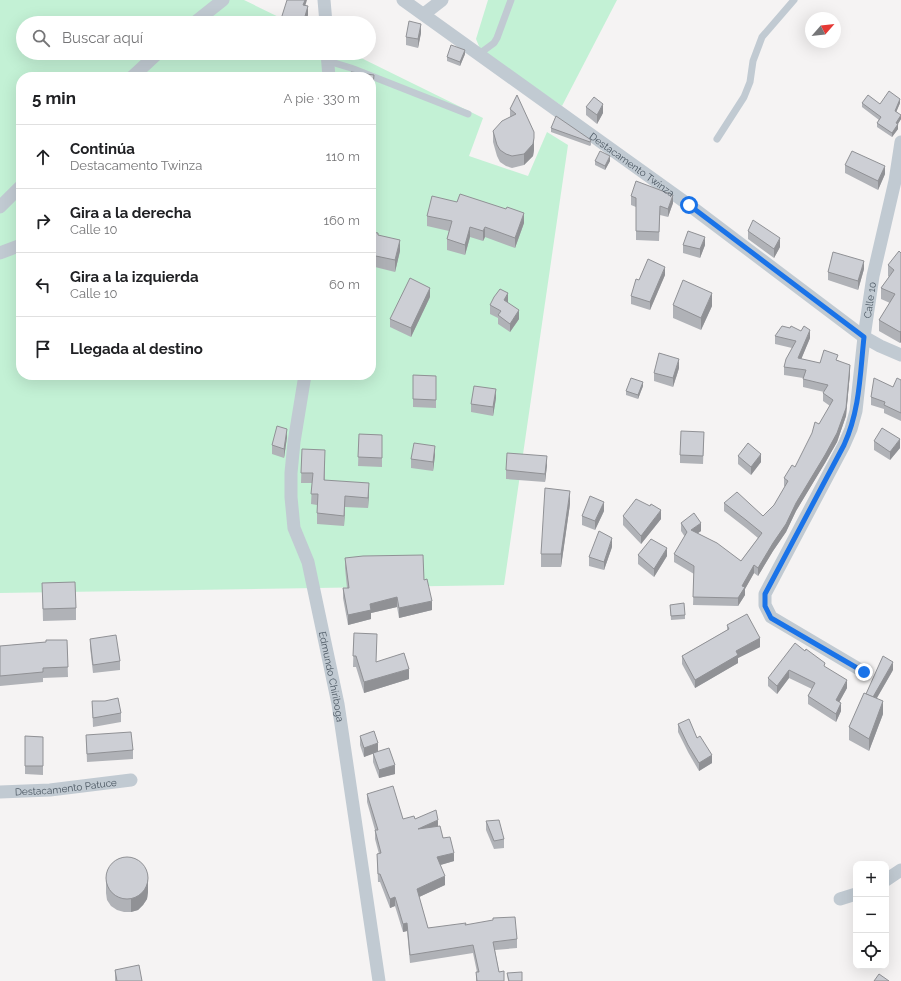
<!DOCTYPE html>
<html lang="es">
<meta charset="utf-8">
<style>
:root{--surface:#fff;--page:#f6f6f6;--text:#202124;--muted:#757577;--line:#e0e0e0}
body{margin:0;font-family:Raleway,sans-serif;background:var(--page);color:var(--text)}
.controls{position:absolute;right:12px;bottom:12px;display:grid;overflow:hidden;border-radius:8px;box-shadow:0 4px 16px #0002}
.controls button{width:36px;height:36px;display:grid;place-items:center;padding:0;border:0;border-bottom:1px solid var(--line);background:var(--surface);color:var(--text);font:20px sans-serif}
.compass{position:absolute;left:805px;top:12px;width:36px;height:36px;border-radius:50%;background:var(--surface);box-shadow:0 4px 16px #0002;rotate:62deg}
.stop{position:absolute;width:12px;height:12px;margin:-9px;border:3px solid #1a73e8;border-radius:50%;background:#fff}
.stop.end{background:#1a73e8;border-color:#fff;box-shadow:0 1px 4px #0008}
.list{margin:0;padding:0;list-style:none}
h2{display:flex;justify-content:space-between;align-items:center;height:52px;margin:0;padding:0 16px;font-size:17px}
h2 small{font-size:13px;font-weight:400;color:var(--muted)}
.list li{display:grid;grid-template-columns:26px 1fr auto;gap:12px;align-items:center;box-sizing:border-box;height:64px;padding:0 16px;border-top:1px solid var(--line)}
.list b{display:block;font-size:15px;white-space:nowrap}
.list p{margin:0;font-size:13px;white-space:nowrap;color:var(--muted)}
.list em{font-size:13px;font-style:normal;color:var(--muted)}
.icon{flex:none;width:22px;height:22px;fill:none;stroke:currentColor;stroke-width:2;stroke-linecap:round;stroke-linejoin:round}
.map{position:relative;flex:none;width:901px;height:981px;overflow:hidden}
.search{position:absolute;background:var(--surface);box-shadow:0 4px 16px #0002;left:16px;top:16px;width:360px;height:44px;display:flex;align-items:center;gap:10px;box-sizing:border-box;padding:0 14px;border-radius:22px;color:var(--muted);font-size:15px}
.panel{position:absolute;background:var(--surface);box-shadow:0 4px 16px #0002;left:16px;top:72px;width:360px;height:308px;border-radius:16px}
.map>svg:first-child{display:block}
.green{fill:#c3f1d5;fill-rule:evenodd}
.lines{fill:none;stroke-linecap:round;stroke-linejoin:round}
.lane{stroke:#c1cad2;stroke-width:7}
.street{stroke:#c1cad2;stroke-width:13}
.wall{fill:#b0b2b7}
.shaded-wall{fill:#909195}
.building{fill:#cdcfd5;stroke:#909195}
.route{stroke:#1a73e8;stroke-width:5}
.labels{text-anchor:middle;stroke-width:3;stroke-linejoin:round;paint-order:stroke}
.street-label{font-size:10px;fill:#4a5661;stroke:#fff}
</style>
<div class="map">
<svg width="901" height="981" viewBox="0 0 901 981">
<rect width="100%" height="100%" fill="#f5f3f3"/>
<g class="green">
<path d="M0 0H244L291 23H23V53H351L483 118 469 156 528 176 547 132 568 145 504 585 0 593ZM21 77H371V375H21Z"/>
<path d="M488 0H617L562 106 481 51 476 39Z"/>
</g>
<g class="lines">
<g class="lane">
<path d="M479 54 494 43 497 38 511 0"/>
<path d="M328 61 351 68 468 114"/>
<path d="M717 139 744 97 750 82 753 61 762 37 794 0"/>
</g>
<g class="street">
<path d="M324 0 326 23"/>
<path id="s1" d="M403 0 689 205 864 337 880 346 901 355"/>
<path d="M424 14 442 0"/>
<path d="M194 23 223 0"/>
<path d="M327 53 329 77"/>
<path d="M132 77 158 53"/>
<path d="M0 207 21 186"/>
<path d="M0 253 21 245"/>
<path id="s2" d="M305 375 294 442 291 473V497L294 528 308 562 338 704 379 981"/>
<path id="s3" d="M864 672 771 617 765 605V594L844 445 851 429 856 411 864 337 873 276 895 181 901 142"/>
<path id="s4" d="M0 792 50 790 131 780"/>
<path d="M886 880 901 870"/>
<path d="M840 899 856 894"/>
</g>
</g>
<g class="wall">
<path d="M305 5 308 15 305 23H281V19Z"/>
<path d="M421 33 418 48 406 45V37Z"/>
<path d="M465 54 460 66 447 61V57Z"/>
<path d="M517 95 534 150 533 156 524 165 512 168 506 166 500 162 497 156 493 142V131L510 117V109Z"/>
<path d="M862 103 880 104 900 103 896 112 901 119 898 124V129L892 137 877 127V123L879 120 862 107Z"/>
<path d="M586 107 603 113 597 124 586 115Z"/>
<path d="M551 128 591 140V145L590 146 551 132Z"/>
<path d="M595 161H610L605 170 595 165Z"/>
<path d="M845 165 885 174 878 190 845 173Z"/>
<path d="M631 196 673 203 668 217 660 215 659 241 636 240V207L631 205Z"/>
<path d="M427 216 524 223 515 248 485 237 483 241 470 237 465 255 447 250V239L449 231 427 226Z"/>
<path d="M748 231 780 247 774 258 748 239Z"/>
<path d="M371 232 378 235 400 251 395 272 371 266Z"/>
<path d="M683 245H705L700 258 683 253Z"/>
<path d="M901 253V342L900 343 879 331V320L890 303 881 299V288L889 277 888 276V265Z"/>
<path d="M864 269 858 290 828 280V272Z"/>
<path d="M665 275 650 310 631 304V296L639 280Z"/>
<path d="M430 297 411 337 390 327V319Z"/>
<path d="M507 302 519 319 510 332 498 324V318L490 314V305Z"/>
<path d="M673 305 712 306 701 330 673 318Z"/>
<path d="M775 336 810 338 801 359 820 363 838 360 850 373 846 416 837 442 825 463 796 511 786 532 773 551 758 576 754 573 745 589V595L738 606 693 605 694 574 674 562V554L685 537 681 531V523L701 531 698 533 741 561 758 538 746 528 724 511V503L763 516 774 505 785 487 784 486V478L795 467 830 406 823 401V393L824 392 803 387V378L784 375V367L792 348 775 344Z"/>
<path d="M679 368 673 387 654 381V373Z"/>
<path d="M413 375 436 376V408L413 407Z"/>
<path d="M901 380V421L884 413V409L871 405V397L893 387Z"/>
<path d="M643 386 638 399 626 395V391Z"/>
<path d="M496 398 493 416 471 412V404Z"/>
<path d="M704 432 703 464 680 463V455Z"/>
<path d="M359 434 382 435V467L358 466Z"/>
<path d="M287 437 284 458 272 454V445Z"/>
<path d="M874 441 900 448 890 460 874 450Z"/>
<path d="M302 449 325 461V480L369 493 368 508 345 507 344 526 317 524V505L311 504 312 483H301Z"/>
<path d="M435 455 433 471 411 468V459Z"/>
<path d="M738 456 761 462 751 475 738 464Z"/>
<path d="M547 465 545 482 506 479V470Z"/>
<path d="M570 504 561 567H541V554Z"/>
<path d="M604 511 595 530 582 525V516Z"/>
<path d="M623 516 661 519 641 544 623 525Z"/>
<path d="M612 547 604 570 589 566V557Z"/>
<path d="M638 555 667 556 654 577 638 564Z"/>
<path d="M345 558 424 580 432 610 399 618 397 607 371 613V619L348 625 343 598V588H347L345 568Z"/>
<path d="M42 583 76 608V620L43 621Z"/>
<path d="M670 605 685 615V619L671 620Z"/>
<path d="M727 625 760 647 738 658V663L695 688 682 664V656L727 630Z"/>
<path d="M354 633 376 662 409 679 364 693 356 667H353Z"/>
<path d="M90 639 120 661V670L93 673 90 647Z"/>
<path d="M67 640 68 677 43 678V682L0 686V646Z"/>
<path d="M805 651 825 668 847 688 839 702 841 711 836 722 808 704V696L812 689 789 678 777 694 768 686V678Z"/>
<path d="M893 670 877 698 883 714 869 751 849 740V727L866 694Z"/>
<path d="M92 701 121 713V722L93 727Z"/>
<path d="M678 724 697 738 712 763 699 771 688 752 678 732Z"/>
<path d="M86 735 133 750V759L87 762Z"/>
<path d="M25 736 43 737V775L25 774Z"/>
<path d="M360 736 378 752 395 774 379 778 373 762V753L364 757 360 745Z"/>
<path d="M367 794 403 819H415L438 826 454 861 440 865 445 885 419 897 428 928 466 925 517 939V948L495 950 499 972 504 981H476V972H477L473 953 410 963 407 931 403 932 395 906 390 908 380 882H378L377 854H379L375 839V830L367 802Z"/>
<path d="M486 821 504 839V848L494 849 486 830Z"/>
<path d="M106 880 148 892 147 899 143 905 138 910 131 912H124L117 910 111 906 107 900 106 893Z"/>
<path d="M115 970 142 981H115Z"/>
<path d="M507 973 522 981H508Z"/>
</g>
<g class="shaded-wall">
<path d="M305 0H307L303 13V5Z"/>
<path d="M308 6V15L305 23H303Z"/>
<path d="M421 24V33L418 48V39Z"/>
<path d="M465 50V54L460 66V62Z"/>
<path d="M374 75V83L372 104V95Z"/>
<path d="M900 99V103L895 115V111Z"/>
<path d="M603 104V113L597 124V115Z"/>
<path d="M901 115V119L896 127V123Z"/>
<path d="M898 124V129L892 137V133Z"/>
<path d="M534 138V150L533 156 524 165V154Z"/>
<path d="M610 156V161L605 170V166Z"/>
<path d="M885 166V174L878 190V181Z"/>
<path d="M673 195V203L668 217V209Z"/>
<path d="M524 213V223L515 248V238Z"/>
<path d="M470 227V237L465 255V245Z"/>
<path d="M485 227V237L483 241V231Z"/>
<path d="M705 237V245L700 258V249Z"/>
<path d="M780 238V247L774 258V249Z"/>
<path d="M400 240V251L395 272V260Z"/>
<path d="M864 261V269L858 290V281Z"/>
<path d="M665 267V275L650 310V302Z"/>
<path d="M430 288V297L411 337V328Z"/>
<path d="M508 293V302L504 308V300Z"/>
<path d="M712 293V306L701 330V318Z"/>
<path d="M519 310V319L510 332V324Z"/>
<path d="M810 330V338L798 367V358Z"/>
<path d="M901 331V342L900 343V332Z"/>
<path d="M679 359V368L673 387V378Z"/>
<path d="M850 365V373L846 416 837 442 825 463 796 511 786 532 773 551 758 576V568L796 503Z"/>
<path d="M643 382V386L638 399V395Z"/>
<path d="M496 389V398L493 416V407Z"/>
<path d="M287 429V437L284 458V449Z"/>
<path d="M900 439V448L890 460V452Z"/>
<path d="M435 446V455L433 471V462Z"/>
<path d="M761 454V462L751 475V467Z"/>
<path d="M547 456V465L545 482V474Z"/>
<path d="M369 483V493L368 508V498Z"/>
<path d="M570 491V504L561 567V554Z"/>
<path d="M345 496V507L344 526V516Z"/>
<path d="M604 502V511L595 530V521Z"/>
<path d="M661 510V519L641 544V536Z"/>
<path d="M701 523V531L691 538V530Z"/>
<path d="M612 538V547L604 570V562Z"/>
<path d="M667 548V556L654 577V569Z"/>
<path d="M754 565V573L745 589V595L738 606V598L742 586Z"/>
<path d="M397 597V607L371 613V619L348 625V615L370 604Z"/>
<path d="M432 601V610L399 618V608Z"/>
<path d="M760 638V647L738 658V663L695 688V680L736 651Z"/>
<path d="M893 662V670L871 708V700Z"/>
<path d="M409 669V679L364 693V682Z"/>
<path d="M789 670V678L777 694V686Z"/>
<path d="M847 680V688L836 708V700Z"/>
<path d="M883 701V714L869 751V739Z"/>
<path d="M841 703V711L836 722V714Z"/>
<path d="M378 743V752L364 757V748Z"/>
<path d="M712 755V763L699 771V763Z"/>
<path d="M395 765V774L379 778V770Z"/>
<path d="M438 820V828L418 829Z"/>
<path d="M454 853V861L437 866V857Z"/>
<path d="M445 876V885L417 898V889Z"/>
<path d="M148 879V892L147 899 143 905 138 910 131 912V899Z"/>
<path d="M395 897V906L390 908V899Z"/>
<path d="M407 923V931L403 932V924Z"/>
</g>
<g class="building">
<path d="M287 0H305L303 5 308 6 303 23H292L281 19Z"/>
<path d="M409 21 421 24 418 39 406 37Z"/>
<path d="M451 45 465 50 460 62 447 57Z"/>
<path d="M351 72 374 75 372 95H371V77H350Z"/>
<path d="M889 91 900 99 895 111 901 115 896 123 898 124 892 133 877 123 881 117 862 103 868 95 880 104Z"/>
<path d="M517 95 534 132V138L533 144 524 154 512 156 506 154 500 150 497 145 493 131 502 121 516 114 510 109Z"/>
<path d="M594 97 603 104 597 115 586 107Z"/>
<path d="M556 116 591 140 590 142 551 128Z"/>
<path d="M600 151 610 156 605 166 595 161Z"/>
<path d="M852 151 885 166 878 181 845 165Z"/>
<path d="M636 181 673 195 668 209 660 206 659 232 636 231V198L631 196Z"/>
<path d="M460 194 506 209 507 207 524 213 515 238 485 227 483 231 470 227 465 245 447 239 452 221 427 216 432 196 457 202Z"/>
<path d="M753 220 780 238 774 249 748 231Z"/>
<path d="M688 231 705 237 700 249 683 245Z"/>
<path d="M371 232 378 233V235L400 240 395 260 371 255Z"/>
<path d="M899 251 901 253V331L900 332 879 320 895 294 881 288 894 270 888 265Z"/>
<path d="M833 252 864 261 858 281 828 272Z"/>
<path d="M648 259 665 267 650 302 631 296 636 279 639 280Z"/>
<path d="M410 278 430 288 411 328 390 319Z"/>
<path d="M683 280 712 293 701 318 673 305Z"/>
<path d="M500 289 508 293 504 300 519 310 510 324 498 315 501 311 490 305 494 297Z"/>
<path d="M782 326 790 328 791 326 801 331 804 326 810 330 798 358 820 363 824 350 838 355 836 360 850 365 846 408 837 433 825 455 796 503 786 524 773 543 758 568 754 565 742 586 745 587 738 598 693 597 694 566 674 554 687 532 681 523 694 513 701 523 691 530 717 543 741 561 762 533 746 520 724 503 737 492 763 516 774 505 788 481 784 478 792 465 795 467 812 433 815 422 819 424 833 400 823 393 828 385 803 379 806 370 784 367 786 359 796 341 775 336Z"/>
<path d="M659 353 679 359 673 378 654 373Z"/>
<path d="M413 375 436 376V400L413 399Z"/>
<path d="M631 378 643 382 638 395 626 391Z"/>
<path d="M874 378 893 387 897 378 901 380V413L884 405 885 402 871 397Z"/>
<path d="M474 386 496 389 493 407 471 404Z"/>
<path d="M277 426 287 429 284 449 272 445Z"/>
<path d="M882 428 900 439 890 452 874 441Z"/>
<path d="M681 431 704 432 703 456 680 455Z"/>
<path d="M359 434 382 435V458L358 457Z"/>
<path d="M414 443 435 446 433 462 411 459Z"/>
<path d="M748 443 761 454 751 467 738 456Z"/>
<path d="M302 449 325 450 324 480 369 483 368 498 345 496 344 516 317 513 318 494H311L313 473H301Z"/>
<path d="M507 453 547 456 545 474 506 470Z"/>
<path d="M545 488 570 491 561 554H541Z"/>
<path d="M590 496 604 502 595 521 582 516Z"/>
<path d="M636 499 650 506 651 504 661 510 641 536 623 516Z"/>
<path d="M599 531 612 538 604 562 589 557Z"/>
<path d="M651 539 667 548 654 569 638 555Z"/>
<path d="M423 555 424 580 427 579 432 601 399 608 397 597 370 604 371 610 348 615 343 588H349L345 558 363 556Z"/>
<path d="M75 582 76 608 43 609 42 583Z"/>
<path d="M684 603 685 615 671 616 670 605Z"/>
<path d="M747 614 760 638 736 651 738 655 695 680 682 656 729 629 727 625Z"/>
<path d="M354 633 377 634 376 662 404 653 409 669 364 682 356 656H353Z"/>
<path d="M116 635 120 661 93 665 90 639Z"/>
<path d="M46 640H67L68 667 43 668V672L0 676V646L46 642Z"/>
<path d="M795 643 805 651 806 649 825 663 824 666 847 680 836 700 841 703 836 714 808 696 815 683 789 670 777 686 768 678Z"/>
<path d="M883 656 893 662 873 697 866 694Z"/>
<path d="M864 693 883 701 869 739 849 727Z"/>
<path d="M118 698 121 713 93 718 92 701H105Z"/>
<path d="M689 719 697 738 700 736 712 755 699 763 688 745 678 724Z"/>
<path d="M374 731 378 743 364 748 360 736Z"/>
<path d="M131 732 133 750 87 754 86 735Z"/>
<path d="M25 736 43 737V766H25Z"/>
<path d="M389 748 395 765 379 770 373 753Z"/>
<path d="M393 786 403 819 414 816 415 819 436 810 438 820 418 829 440 826 443 838 450 837 454 853 437 857 445 876 417 889 428 928 466 923 465 925 493 920V918L515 917 517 939 493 942 499 972 504 971V981H477L476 972H479L473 945 410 955 407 923 403 924 395 897 390 899 380 874H378L377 854 381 853 375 830H378L367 794Z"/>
<path d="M499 820 504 839 494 841 486 821Z"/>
<circle cx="127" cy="878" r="21"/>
<path d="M139 965 142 981H117L115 970Z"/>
<path d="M522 972V981H509L507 973Z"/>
<path d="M879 974 889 981H874Z"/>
</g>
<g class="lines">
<path class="route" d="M689 205 864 337C860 374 860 410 844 445L765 594V606L771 618 864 672"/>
</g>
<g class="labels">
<g class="street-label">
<text dy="4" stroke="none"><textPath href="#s1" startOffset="282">Destacamento Twinza</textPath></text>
<text dy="4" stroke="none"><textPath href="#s3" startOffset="449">Calle 10</textPath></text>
<text dy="4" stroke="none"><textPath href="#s2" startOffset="308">Edmundo Chiriboga</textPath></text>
<text dy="4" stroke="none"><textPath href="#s4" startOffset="66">Destacamento Patuce</textPath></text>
</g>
</g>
</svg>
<div class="controls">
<button>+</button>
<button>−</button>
<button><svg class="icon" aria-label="locate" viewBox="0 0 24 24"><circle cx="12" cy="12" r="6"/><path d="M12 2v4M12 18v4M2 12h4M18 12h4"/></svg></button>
</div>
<svg class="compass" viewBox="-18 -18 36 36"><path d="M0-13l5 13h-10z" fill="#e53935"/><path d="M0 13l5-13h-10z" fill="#757577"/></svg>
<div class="stop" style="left:689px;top:205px"></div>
<div class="stop end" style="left:864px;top:672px"></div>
<div class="search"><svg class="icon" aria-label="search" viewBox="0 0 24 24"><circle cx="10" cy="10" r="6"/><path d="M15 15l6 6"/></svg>Buscar aquí</div>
<section class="panel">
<h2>5 min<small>A pie · 330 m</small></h2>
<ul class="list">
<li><svg class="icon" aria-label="ahead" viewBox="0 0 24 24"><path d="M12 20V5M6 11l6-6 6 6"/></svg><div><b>Continúa</b><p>Destacamento Twinza</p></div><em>110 m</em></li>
<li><svg class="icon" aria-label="right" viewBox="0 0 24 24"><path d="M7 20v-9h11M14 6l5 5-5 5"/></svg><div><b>Gira a la derecha</b><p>Calle 10</p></div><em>160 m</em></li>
<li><svg class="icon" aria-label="left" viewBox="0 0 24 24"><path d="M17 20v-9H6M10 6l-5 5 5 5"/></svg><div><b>Gira a la izquierda</b><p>Calle 10</p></div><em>60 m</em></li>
<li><svg class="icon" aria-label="arrive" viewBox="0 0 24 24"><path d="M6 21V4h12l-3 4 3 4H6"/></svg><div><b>Llegada al destino</b></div></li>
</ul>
</section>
</div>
